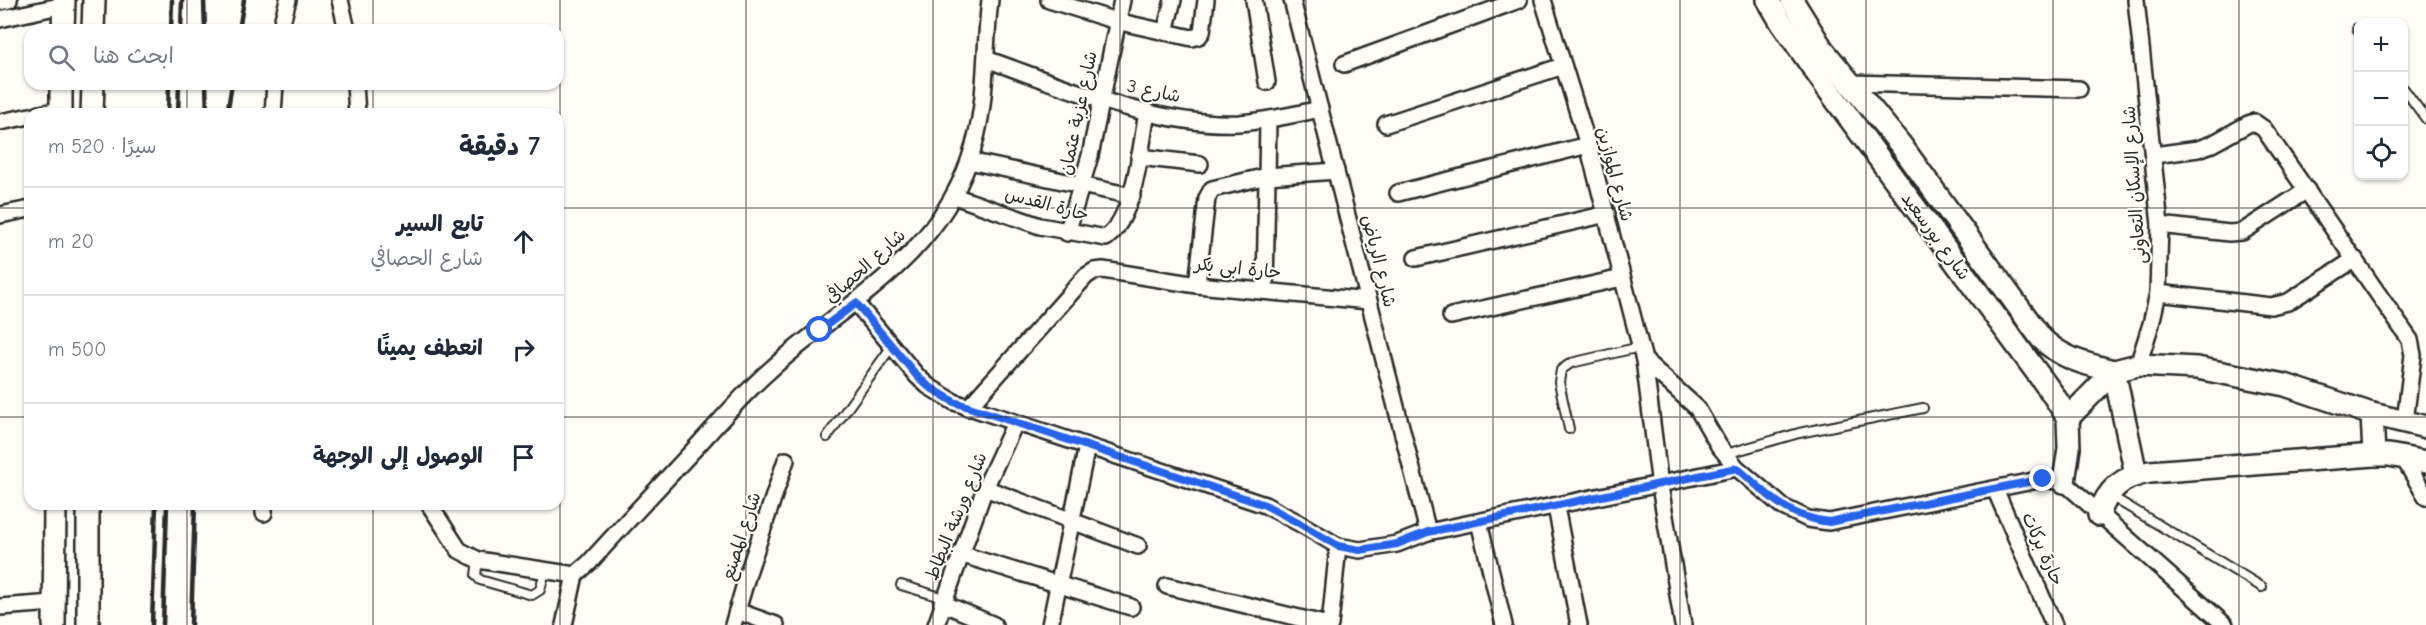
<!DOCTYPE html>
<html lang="ar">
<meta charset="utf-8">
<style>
:root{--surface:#fff;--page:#f2f2f3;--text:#1f2937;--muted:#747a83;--line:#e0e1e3}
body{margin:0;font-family:"Comic Neue","Playpen Sans Arabic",sans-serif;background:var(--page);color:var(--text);direction:rtl}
.controls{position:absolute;right:18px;top:18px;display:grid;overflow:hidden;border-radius:12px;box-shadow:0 2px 4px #0004}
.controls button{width:54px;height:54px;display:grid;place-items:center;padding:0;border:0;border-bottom:2px solid var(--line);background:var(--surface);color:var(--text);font:30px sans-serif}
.stop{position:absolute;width:18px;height:18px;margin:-14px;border:4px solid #2563eb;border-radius:50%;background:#fff}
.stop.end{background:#2563eb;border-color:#fff;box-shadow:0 2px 6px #0008}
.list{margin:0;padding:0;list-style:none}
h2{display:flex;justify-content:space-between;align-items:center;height:78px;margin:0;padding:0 24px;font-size:26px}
h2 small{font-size:20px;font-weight:400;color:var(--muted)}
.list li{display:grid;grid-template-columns:39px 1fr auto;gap:18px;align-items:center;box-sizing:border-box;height:108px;padding:0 24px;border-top:2px solid var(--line)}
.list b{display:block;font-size:22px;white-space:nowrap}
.list p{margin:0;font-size:20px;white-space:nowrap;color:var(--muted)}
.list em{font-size:20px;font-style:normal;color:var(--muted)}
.icon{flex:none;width:33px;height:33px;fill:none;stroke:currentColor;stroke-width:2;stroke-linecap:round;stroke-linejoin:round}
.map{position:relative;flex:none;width:2426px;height:625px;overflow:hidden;direction:ltr}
.search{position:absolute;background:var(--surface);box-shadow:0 2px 4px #0004;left:24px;top:24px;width:540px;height:66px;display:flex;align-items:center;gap:15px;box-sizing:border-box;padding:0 21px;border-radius:18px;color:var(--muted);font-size:22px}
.panel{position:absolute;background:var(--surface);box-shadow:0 2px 4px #0004;left:24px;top:108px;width:540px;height:402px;border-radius:18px;direction:rtl}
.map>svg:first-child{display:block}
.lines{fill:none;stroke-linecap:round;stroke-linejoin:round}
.lane-casing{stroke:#2b2b2b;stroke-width:12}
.street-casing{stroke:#2b2b2b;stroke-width:20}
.secondary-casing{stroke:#2b2b2b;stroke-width:26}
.lane{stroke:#fdfcf7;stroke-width:8}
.street{stroke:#fdfcf7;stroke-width:15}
.secondary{stroke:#fdfcf7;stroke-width:21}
.rail{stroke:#2b2b2b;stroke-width:4.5}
.route{stroke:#2563eb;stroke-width:8}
.grid{fill:none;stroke:#2b2b2b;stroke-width:1.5;stroke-opacity:0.55}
.labels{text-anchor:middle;stroke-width:4.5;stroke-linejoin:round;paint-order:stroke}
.street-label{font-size:18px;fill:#2b2b2b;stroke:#fdfcf7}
</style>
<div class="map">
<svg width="2426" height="625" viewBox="0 0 2426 625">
<rect width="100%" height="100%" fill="#fdfcf7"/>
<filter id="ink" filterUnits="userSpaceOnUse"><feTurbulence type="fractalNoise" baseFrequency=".0167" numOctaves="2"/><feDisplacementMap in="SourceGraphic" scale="12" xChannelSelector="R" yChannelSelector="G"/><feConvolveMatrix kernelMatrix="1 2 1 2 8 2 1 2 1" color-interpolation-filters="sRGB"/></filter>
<g filter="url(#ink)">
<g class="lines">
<g class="lane-casing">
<g id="lane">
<path d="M2357 28 2358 30"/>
<path d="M2404 89 2426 119"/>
<path d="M1569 429 1559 382 1561 370 1571 363 1640 347"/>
<path d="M827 437 892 346"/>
<path d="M1726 454 1799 433 1923 408"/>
<path d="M2109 495 2262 587"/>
<path d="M478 560 476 575 480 580 532 595 540 590 545 571"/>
<path d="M901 585 944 598"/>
</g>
</g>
<g class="street-casing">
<g id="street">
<path d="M340 0 347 30"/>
<path d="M1049 0 1116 21 1192 38 1199 36 1202 32 1206 0"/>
<path d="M1254 0 1267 82"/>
<path d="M1292 0 1428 532"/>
<path d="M1543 0 1588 145 1644 360 1660 486 1683 625"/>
<path d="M2136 0 2160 225 2158 293 2151 324 2138 365"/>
<path d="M0 2 9 0"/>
<path d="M0 19 64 5"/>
<path d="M280 30 288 0"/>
<path d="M1165 32 1173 0"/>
<path d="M986 59C1063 86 1156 127 1239 123 1266 121 1293 115 1320 109"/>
<path d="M1344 64 1519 0"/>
<path d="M1850 83 2079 89"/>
<path d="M355 84 357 114"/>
<path d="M39 114 61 110"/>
<path d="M273 114 275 84"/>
<path d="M0 122 30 116"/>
<path d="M1386 124 1563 66"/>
<path d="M2154 155 2198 149 2212 144 2248 124 2254 122 2264 129 2410 340 2413 355 2405 422"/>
<path d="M1139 157 1200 164"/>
<path d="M969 161 1132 196"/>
<path d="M1398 193 1588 145"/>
<path d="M954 196 1040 226 1106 238C1135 217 1141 146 1147 112"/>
<path d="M0 215 30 209"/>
<path d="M2160 225 2229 233 2242 232 2307 190"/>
<path d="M1067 233 1090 156 1122 0"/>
<path d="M1416 258 1607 214"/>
<path d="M1197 285 1207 198 1212 189 1267 176 1336 171"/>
<path d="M1265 291 1268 120"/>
<path d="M2158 293 2271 306 2288 302 2355 259"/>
<path d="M856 303 917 376 928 386 954 402 1265 505 1299 523 1338 546 1360 550 1397 544 1428 532 1737 468"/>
<path d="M1451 316 1622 278"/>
<path d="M1644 360 1697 408 1719 446 1737 468 1783 507 1808 519 1829 522 2043 479 2064 482 2225 625"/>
<path d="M968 408 1086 276 1094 271 1103 270 1197 285 1369 301"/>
<path d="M2403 457 2426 497"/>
<path d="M985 488 1138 546"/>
<path d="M1995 489 2054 625"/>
<path d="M429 504 459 550 478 560 575 575"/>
<path d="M1556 507 1579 625"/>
<path d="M264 513V504"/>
<path d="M1479 522 1504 625"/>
<path d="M960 554 1131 607"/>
<path d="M575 575 589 563C625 523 663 483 700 443 722 419 744 393 769 371 843 304 933 262 969 161 989 104 983 57 990 0"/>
<path d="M1167 586 1328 625"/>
<path d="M942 603 994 625"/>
<path d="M0 607 54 603"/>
<path d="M737 611 776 625"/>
<path d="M564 625 575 575"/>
<path d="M733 625 749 570 786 460"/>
<path d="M936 625 985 488 1015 423"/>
<path d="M1050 625 1087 446"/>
<path d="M1330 625 1338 546"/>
</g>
</g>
<g class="secondary-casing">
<g id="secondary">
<path d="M1768 0 1781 22 1825 85 2052 393 2068 418 2069 448 2064 482"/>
<path d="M1792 0 1823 50 1900 144 2041 338C2062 359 2086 364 2114 371"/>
<path d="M63 30 64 0"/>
<path d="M93 30 94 0"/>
<path d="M61 114V84"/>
<path d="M92 114 93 84"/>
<path d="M2114 371 2136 474"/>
<path d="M2372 414 2374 455"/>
<path d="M2068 418 2114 371 2138 365 2197 368 2285 385 2372 414 2426 427"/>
<path d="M2099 515C2107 489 2123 476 2150 472L2374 455H2389L2426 462"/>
<path d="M54 625 55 504"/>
<path d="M88 625V504"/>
</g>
</g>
<use href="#lane" class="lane"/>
<use href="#street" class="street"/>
<use href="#secondary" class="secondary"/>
<g class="rail">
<path d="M204 0 205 30"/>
<path d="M171 30 172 0"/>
<path d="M181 30 182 0"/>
<path d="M239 30 244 0"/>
<path d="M206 84 207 114"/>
<path d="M168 114 169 84"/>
<path d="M178 114 179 84"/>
<path d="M227 114 232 84"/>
<path d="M152 625 156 504"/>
<path d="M163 625 167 504"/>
<path d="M191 625 195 504"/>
</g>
</g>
</g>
<g class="lines" filter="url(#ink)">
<path class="route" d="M820 330 856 303 917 376 928 386 954 402 1265 505 1299 523 1338 546 1360 550 1397 544 1428 532 1737 468C1769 495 1786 517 1829 522L2043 479"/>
</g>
<path class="grid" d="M187 0V30M373 0V30M560 0V625M746 0V625M933 0V625M1120 0V625M1306 0V625M1493 0V625M1680 0V625M1866 0V625M2053 0V625M2239 0V625M187 84V114M373 84V114M0 208H30M558 208H2426M0 417H30M558 417H2426M187 504V625M373 504V625"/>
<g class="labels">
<g class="street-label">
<text transform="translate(1154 91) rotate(12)" y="6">شارع 3</text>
<text transform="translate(1078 113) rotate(-78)" y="6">شارع عزبة عثمان</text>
<text transform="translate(1615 174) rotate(75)" y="6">شارع الموازين</text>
<text transform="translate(2134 185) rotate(-94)" y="6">شارع الإسكان التعاونى</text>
<text transform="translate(1047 204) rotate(15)" y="6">حارة القدس</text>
<text transform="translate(1936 236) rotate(54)" y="6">شارع بورسعيد</text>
<text transform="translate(1379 261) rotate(76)" y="6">شارع الرياض</text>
<text transform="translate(865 266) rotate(-42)" y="6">شارع الحصافي</text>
<text transform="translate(1238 268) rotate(6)" y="6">حارة ابى بكر</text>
<text transform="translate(956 516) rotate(-68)" y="6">شارع ورشة البطاط</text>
<text transform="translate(741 536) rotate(-72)" y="6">شارع المصنع</text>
<text transform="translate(2043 549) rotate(66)" y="6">حارة بركات</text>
</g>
</g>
</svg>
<div class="controls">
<button>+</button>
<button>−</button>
<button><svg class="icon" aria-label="locate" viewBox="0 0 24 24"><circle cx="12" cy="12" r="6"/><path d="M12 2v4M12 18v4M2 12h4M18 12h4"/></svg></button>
</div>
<div class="stop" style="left:820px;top:330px"></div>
<div class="stop end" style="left:2043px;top:479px"></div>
<div class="search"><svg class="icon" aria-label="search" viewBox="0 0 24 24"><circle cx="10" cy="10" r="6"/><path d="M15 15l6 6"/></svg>ابحث هنا</div>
<section class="panel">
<h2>7 دقيقة<small>سيرًا · 520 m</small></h2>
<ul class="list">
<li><svg class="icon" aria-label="ahead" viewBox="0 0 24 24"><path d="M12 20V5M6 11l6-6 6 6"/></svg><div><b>تابع السير</b><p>شارع الحصافي</p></div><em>20 m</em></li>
<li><svg class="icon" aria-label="right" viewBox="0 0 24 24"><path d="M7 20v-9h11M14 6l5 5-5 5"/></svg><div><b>انعطف يمينًا</b></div><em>500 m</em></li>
<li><svg class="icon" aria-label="arrive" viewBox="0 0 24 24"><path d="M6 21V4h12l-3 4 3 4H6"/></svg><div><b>الوصول إلى الوجهة</b></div></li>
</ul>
</section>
</div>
